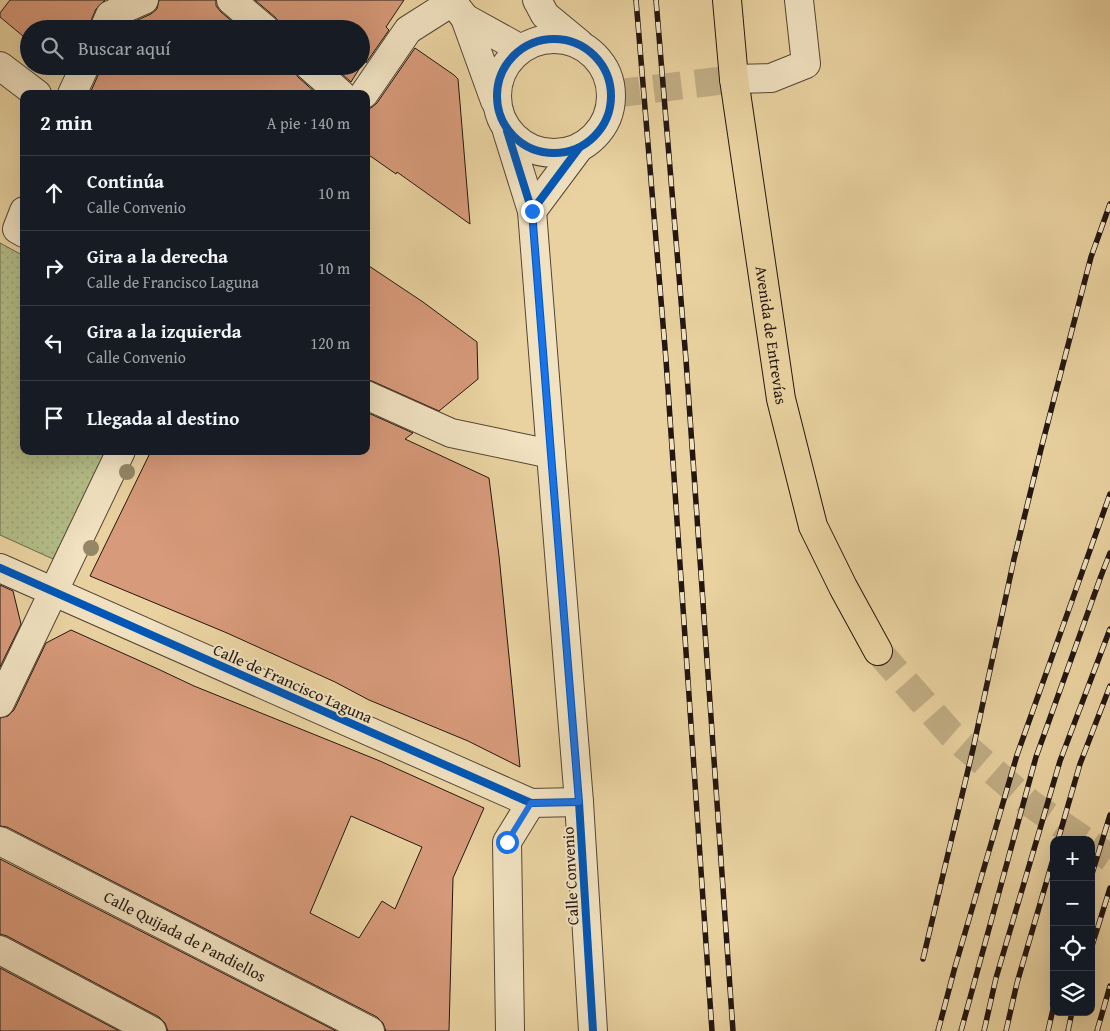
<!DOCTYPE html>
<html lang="es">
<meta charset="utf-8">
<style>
:root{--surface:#171b24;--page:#20242c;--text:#f1f3f6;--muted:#9ea1a6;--line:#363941}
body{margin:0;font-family:"Gentium Book Plus",serif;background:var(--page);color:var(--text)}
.controls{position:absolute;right:15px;bottom:15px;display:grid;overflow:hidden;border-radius:10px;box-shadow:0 5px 20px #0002}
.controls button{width:45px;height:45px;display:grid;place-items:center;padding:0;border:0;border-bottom:1px solid var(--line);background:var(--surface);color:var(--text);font:25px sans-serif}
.stop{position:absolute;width:15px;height:15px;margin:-11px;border:4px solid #1a73e8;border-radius:50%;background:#fff}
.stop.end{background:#1a73e8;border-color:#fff;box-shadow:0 1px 5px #0008}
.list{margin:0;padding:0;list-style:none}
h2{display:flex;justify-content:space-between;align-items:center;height:65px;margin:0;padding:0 20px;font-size:21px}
h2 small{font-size:16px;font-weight:400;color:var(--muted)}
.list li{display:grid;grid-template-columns:32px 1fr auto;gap:15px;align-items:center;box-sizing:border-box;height:75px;padding:0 20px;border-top:1px solid var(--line)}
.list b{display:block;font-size:19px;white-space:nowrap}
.list p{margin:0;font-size:16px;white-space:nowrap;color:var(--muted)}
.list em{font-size:16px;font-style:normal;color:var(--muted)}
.icon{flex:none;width:28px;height:28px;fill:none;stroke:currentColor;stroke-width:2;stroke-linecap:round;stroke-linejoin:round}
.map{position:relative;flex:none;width:1110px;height:1031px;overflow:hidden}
.search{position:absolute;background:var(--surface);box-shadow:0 5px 20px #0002;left:20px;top:20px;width:350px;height:55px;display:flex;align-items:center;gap:12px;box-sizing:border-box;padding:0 18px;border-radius:28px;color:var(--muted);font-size:19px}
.panel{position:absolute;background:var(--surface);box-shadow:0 5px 20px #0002;left:20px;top:90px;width:350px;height:365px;border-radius:10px}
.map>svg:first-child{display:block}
.park{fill:url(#park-dots);stroke:#6b6a4c}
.building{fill:#d79a7a;stroke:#231712;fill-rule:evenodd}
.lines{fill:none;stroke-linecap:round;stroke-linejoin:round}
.minor-tunnel{stroke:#c1ad84;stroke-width:28;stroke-dasharray:28 14;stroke-linecap:butt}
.major-tunnel{stroke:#c1ad84;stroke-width:28;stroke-dasharray:28 14;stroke-linecap:butt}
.minor-casing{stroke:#544636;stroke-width:30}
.major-casing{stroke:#231712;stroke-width:30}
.minor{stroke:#f1e2c1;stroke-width:28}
.major{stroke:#e9d2a0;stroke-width:28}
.rail-casing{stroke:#231712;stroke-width:5.5}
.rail{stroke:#f1e2c1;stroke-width:4;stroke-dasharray:11;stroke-linecap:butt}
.cycleway-casing{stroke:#f1e2c1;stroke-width:11}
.cycleway{stroke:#0057b8;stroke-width:8}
.tree{fill:#948765}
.route{stroke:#1a73e8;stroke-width:6}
.labels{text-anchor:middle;stroke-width:4;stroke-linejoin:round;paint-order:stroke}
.street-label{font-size:16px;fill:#231712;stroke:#f1e2c1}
</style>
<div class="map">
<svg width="1110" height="1031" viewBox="0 0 1110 1031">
<defs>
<pattern id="park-dots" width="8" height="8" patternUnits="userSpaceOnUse" patternTransform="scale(1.25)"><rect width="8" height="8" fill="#b3bd87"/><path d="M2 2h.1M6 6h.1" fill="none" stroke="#9aa274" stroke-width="1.8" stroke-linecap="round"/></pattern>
</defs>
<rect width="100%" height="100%" fill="#e9d2a0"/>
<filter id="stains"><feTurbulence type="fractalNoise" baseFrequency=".004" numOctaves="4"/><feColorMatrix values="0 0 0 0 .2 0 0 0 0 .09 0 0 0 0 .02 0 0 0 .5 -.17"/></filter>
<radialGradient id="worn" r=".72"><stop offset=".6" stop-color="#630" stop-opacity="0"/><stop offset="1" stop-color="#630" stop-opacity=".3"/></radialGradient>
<path class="park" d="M0 243 24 256V451H109L53 559 0 535Z"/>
<g class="building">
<path d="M10 0H105L96 9 90 23 89 29H29V41L0 17V13Z"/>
<path d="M159 0H216V6L221 12 241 29H121L122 27 151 14 157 9Z"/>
<path d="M255 0H404L386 27 389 30 366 63V58L361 66V29H280V23L275 17Z"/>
<path d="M415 48 454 75 458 79 470 224 397 172 396 174 366 153V109L371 108 377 103Z"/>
<path d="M100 66H294V71L298 77 317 94H94L91 91 99 73Z"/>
<path d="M333 66H361L351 82Z"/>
<path d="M366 264 423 302 477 342 478 379 439 411 372 381 366 380Z"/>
<path d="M366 412 413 433 405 439 489 478 499 556 520 767 468 741 369 700 335 682 227 633 90 576 151 451H366Z"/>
<path d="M0 585 13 591 21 624 0 667Z"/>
<path d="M71 630 158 669 194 686 380 761 484 808 453 878 449 1031H386L383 1023 377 1017 7 827 0 826V718L8 716 14 710 46 643ZM351 816 422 847 395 909 382 901 359 938 310 913Z"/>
<path d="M0 859 336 1031H168L165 1023 159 1017 7 936 0 934Z"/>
<path d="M0 968 119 1031H0Z"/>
</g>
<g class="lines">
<path class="minor-tunnel" d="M612 94 734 79"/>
<g class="major-tunnel">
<path d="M878 651 951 734 1031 804 1084 840"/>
<path d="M1091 845 1110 858"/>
</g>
<g class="minor-casing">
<g id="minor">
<path d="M231 0 265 29"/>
<path d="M451 0 465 18 495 101"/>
<path d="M537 0 545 15 579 43"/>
<path d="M465 18 521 49"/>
<path d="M104 29 110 15 144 0"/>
<circle cx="554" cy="96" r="57"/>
<path d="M0 66 37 94"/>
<path d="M309 66 341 94"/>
<path d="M734 79 771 78 806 64 799 0"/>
<path d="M72 94 85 66"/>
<path d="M364 94 408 30 452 2"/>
<path d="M507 131 532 211 551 454 579 802 593 1031"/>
<path d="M24 211 17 229 24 233"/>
<path d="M532 211 579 148"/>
<path d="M366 395 451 433 551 454"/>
<path d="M0 568 531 803 579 802"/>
<path d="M0 703 121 451"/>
<path id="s1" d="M0 841 370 1031"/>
<path d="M0 950 152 1031"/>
<path d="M510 1031 507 842 531 803"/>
</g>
</g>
<g class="major-casing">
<g id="major">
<path id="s2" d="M727 0 734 79 781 399 813 526 843 587 878 651"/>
</g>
</g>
<use href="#minor" class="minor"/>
<use href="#major" class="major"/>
<g class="rail-casing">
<g id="rail">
<path d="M636 0 666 360 712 1031"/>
<path d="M656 0 686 360 733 1031"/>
<path d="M1058 840 1080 764 1110 686"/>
<path d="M1091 877 1110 815"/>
<path d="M1091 949 1110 888"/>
<path d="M923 959 973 749 1014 559 1042 445 1091 257 1110 204"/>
<path d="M938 1031 955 967 1017 755 1110 494"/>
<path d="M961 1031 1036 757 1101 576 1110 553"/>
<path d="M984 1031 996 978 1060 761 1110 629"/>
<path d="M1006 1031 1017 983 1054 856"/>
<path d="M1048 1031 1054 1005"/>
<path d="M1068 1031 1072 1012"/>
<path d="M1097 1031 1110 986"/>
</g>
</g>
<use href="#rail" class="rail"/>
<g class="cycleway-casing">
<g id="cycleway">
<circle cx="554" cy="96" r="57"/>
<path d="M507 131 532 211 551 454 579 802 593 1031"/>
<path d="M532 211 579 148"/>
<path d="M0 568 531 803 579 802"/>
</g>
</g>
<use href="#cycleway" class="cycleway"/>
</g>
<g class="tree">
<circle cx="127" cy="472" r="8"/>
<circle cx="91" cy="548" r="8"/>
</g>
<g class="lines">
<path class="route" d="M507 842 531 803 579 802 551 454 532 211"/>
</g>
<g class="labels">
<g class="street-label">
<text dy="6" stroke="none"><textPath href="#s2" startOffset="338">Avenida de Entrevías</textPath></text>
<text transform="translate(293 683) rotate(24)" y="6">Calle de Francisco Laguna</text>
<text transform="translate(570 876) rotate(-93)" y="6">Calle Convenio</text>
<text dy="6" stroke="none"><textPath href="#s1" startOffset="208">Calle Quijada de Pandiellos</textPath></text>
</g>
</g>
<rect width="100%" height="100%" filter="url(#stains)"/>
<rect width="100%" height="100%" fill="url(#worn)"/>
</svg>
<div class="controls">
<button>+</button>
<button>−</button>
<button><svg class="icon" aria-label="locate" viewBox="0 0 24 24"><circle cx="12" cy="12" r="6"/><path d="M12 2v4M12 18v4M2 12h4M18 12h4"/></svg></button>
<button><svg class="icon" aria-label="layers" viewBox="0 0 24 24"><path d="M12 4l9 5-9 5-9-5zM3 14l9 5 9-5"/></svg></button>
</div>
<div class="stop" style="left:507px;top:842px"></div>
<div class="stop end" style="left:532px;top:211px"></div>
<div class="search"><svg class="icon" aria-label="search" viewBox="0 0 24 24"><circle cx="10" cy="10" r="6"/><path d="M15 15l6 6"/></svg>Buscar aquí</div>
<section class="panel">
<h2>2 min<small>A pie · 140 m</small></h2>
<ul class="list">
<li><svg class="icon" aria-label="ahead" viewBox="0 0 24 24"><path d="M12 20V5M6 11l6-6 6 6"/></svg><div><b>Continúa</b><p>Calle Convenio</p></div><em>10 m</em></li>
<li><svg class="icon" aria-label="right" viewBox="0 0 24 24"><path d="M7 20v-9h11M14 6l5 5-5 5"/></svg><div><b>Gira a la derecha</b><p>Calle de Francisco Laguna</p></div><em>10 m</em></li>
<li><svg class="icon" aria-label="left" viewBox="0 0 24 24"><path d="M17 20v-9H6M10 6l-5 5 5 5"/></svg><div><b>Gira a la izquierda</b><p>Calle Convenio</p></div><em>120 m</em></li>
<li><svg class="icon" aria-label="arrive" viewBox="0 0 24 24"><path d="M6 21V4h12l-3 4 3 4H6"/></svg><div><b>Llegada al destino</b></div></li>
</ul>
</section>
</div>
